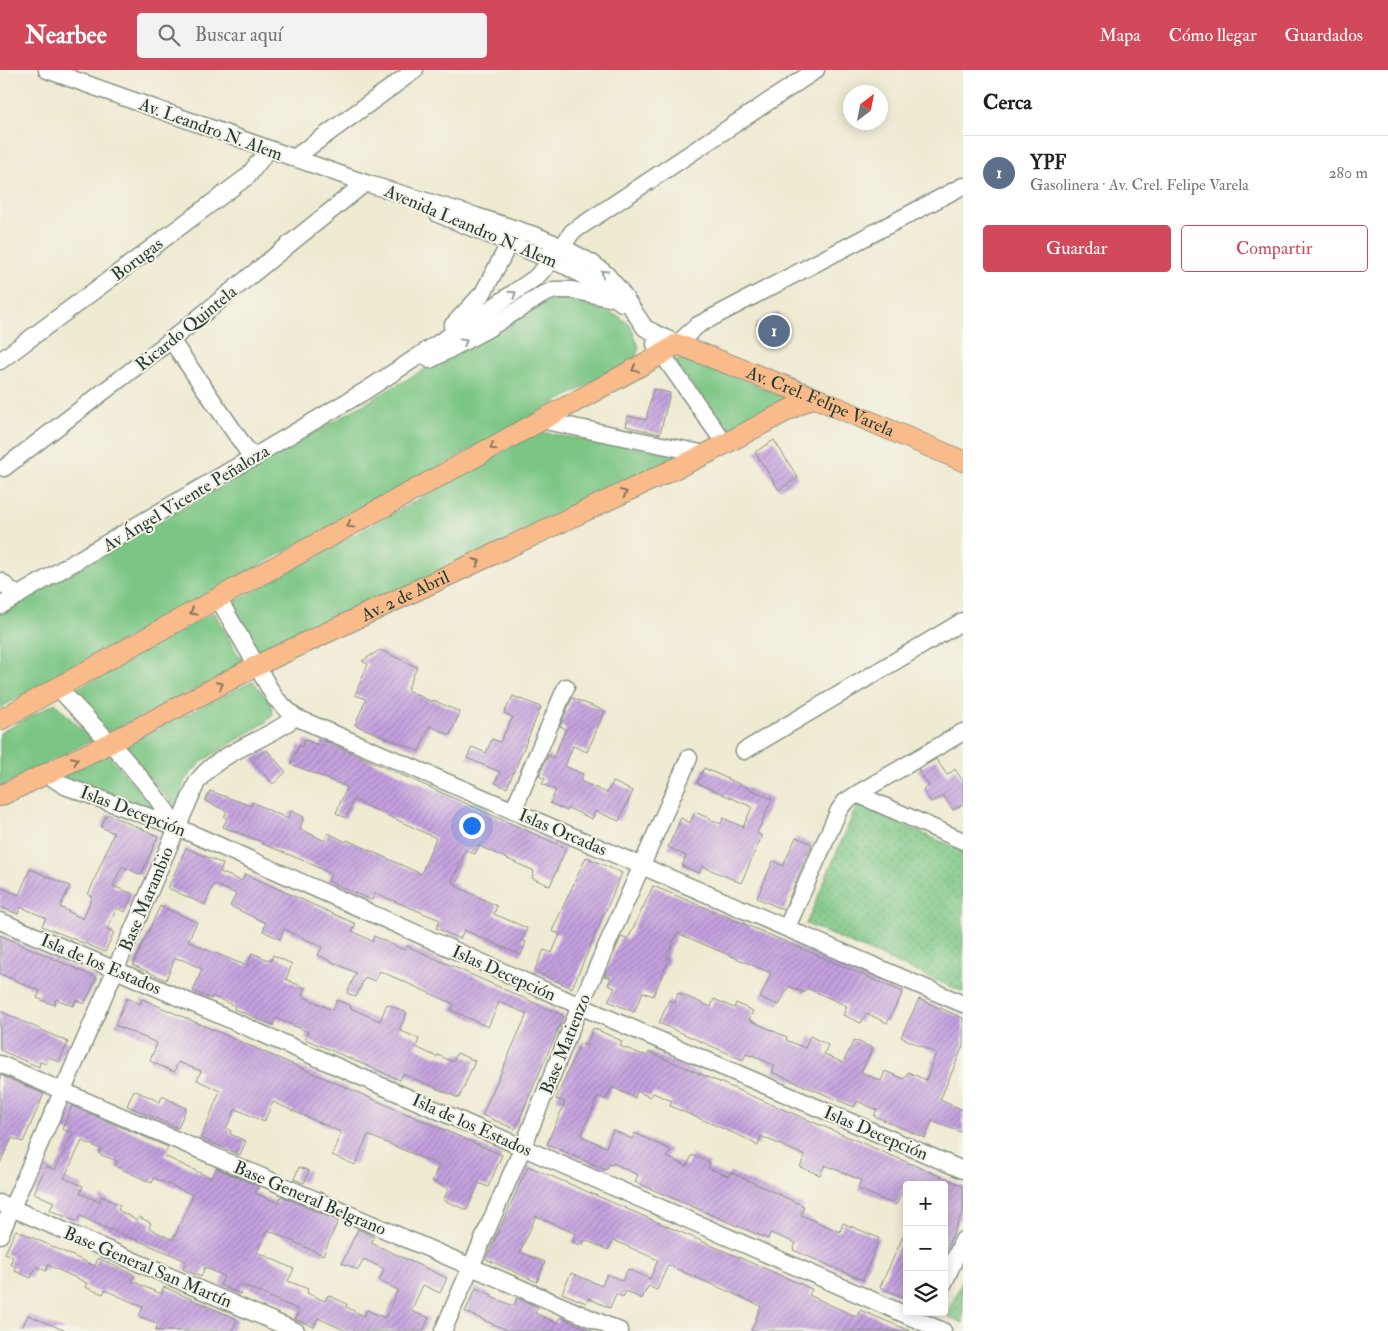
<!DOCTYPE html>
<html lang="es">
<meta charset="utf-8">
<style>
:root{--surface:#fff;--page:#f2f2f2;--text:#202124;--muted:#757577;--line:#e0e0e0;--accent:#d1495b}
body{margin:0;font-family:"IM FELL Double Pica",serif;background:var(--page);color:var(--text)}
.controls{position:absolute;right:15px;bottom:15px;display:grid;overflow:hidden;border-radius:5px;box-shadow:0 2px 12px #0003}
.controls button{width:45px;height:45px;display:grid;place-items:center;padding:0;border:0;border-bottom:1px solid var(--line);background:var(--surface);color:var(--text);font:25px sans-serif}
.compass{position:absolute;left:843px;top:15px;width:45px;height:45px;border-radius:50%;background:var(--surface);box-shadow:0 2px 12px #0003;rotate:32deg}
.you{position:absolute;left:471px;top:755px;width:18px;height:18px;margin:-12px;border:4px solid #fff;border-radius:50%;background:#1a73e8;box-shadow:0 0 0 8px #1a73e833}
.badge{display:grid;place-items:center;width:32px;height:32px;border-radius:50%;background:var(--accent);color:#fff;font-size:16px;font-weight:700}
.pin{position:absolute;translate:-50% -50%;border:2px solid #fff;box-shadow:0 1px 5px #0006}
.list{margin:0;padding:0;list-style:none}
h2{display:flex;justify-content:space-between;align-items:center;height:65px;margin:0;padding:0 20px;font-size:21px}
h2 small{font-size:16px;font-weight:400;color:var(--muted)}
.list li{display:grid;grid-template-columns:32px 1fr auto;gap:15px;align-items:center;box-sizing:border-box;height:75px;padding:0 20px;border-top:1px solid var(--line)}
.list b{display:block;font-size:19px;white-space:nowrap}
.list p{margin:0;font-size:16px;white-space:nowrap;color:var(--muted)}
.list em{font-size:16px;font-style:normal;color:var(--muted)}
.actions{display:flex;gap:10px;padding:15px 20px}
.actions a{flex:1;padding:11px 0;border:1px solid var(--accent);border-radius:5px;text-align:center;font-size:18px;color:var(--accent)}
.actions .main{background:var(--accent);color:#fff}
.icon{flex:none;width:28px;height:28px;fill:none;stroke:currentColor;stroke-width:2;stroke-linecap:round;stroke-linejoin:round}
.map{position:relative;flex:none;width:963px;height:1261px;overflow:hidden}
header{display:flex;align-items:center;gap:30px;box-sizing:border-box;height:70px;padding:0 25px;background:var(--accent);color:#fff}
header strong{font-size:24px}
nav{display:flex;gap:28px;margin-inline-start:auto;font-size:18px}
.search{width:350px;height:45px;background:var(--page);display:flex;align-items:center;gap:12px;box-sizing:border-box;padding:0 18px;border-radius:5px;color:var(--muted);font-size:19px}
main{display:flex}
aside{flex:1;background:var(--surface)}
.map>svg:first-child{display:block}
.grass{fill:#7bc685;stroke:#4d825c}
.park{fill:url(#park-dots);stroke:#4d825c}
.building{fill:url(#building-hatch);fill-rule:evenodd}
.lines{fill:none;stroke-linecap:round;stroke-linejoin:round}
.minor-casing{stroke:#879483;stroke-width:19}
.major-casing{stroke:#879483;stroke-width:22}
.minor{stroke:#fff;stroke-width:16}
.major{stroke:#fabb8b;stroke-width:20}
.oneway{stroke:#8f9e9a}
.oneway2{stroke:#82765b}
.labels{text-anchor:middle;stroke-width:4;stroke-linejoin:round;paint-order:stroke}
.street-label{font-size:18px;fill:#1f3d34;stroke:#f7f3e8}
</style>
<header>
<strong>Nearbee</strong>
<div class="search"><svg class="icon" aria-label="search" viewBox="0 0 24 24"><circle cx="10" cy="10" r="6"/><path d="M15 15l6 6"/></svg>Buscar aquí</div>
<nav><a>Mapa</a><a>Cómo llegar</a><a>Guardados</a></nav>
</header>
<main>
<div class="map">
<svg width="963" height="1261" viewBox="0 0 963 1261">
<defs>
<pattern id="park-dots" width="8" height="8" patternUnits="userSpaceOnUse" patternTransform="scale(1.25)"><rect width="8" height="8" fill="#7bc685"/><path d="M2 2h.1M6 6h.1" fill="none" stroke="#64a26e" stroke-width="1.8" stroke-linecap="round"/></pattern>
<pattern id="building-hatch" width="6" height="6" patternUnits="userSpaceOnUse" patternTransform="scale(1.25)"><rect width="6" height="6" fill="#c4a0df"/><path d="M-1 1l2-2M0 6l6-6M5 7l2-2" fill="none" stroke="#9f84b6"/></pattern>
</defs>
<rect width="100%" height="100%" fill="#f7f3e8"/>
<filter id="ink" filterUnits="userSpaceOnUse"><feTurbulence type="fractalNoise" baseFrequency=".02" numOctaves="2"/><feDisplacementMap in="SourceGraphic" scale="10" xChannelSelector="R" yChannelSelector="G"/><feConvolveMatrix kernelMatrix="1 2 1 2 8 2 1 2 1" color-interpolation-filters="sRGB"/></filter>
<filter id="wash" filterUnits="userSpaceOnUse"><feTurbulence type="fractalNoise" baseFrequency=".0096" numOctaves="4" result="noise"/><feDisplacementMap in="SourceGraphic" scale="20" xChannelSelector="R" yChannelSelector="G"/><feGaussianBlur stdDeviation="1.12" result="paint"/><feColorMatrix in="noise" values="0 0 0 0 0 0 0 0 0 0 0 0 0 0 0 0 0 1.4 0 .05"/><feComposite in="paint" operator="in"/></filter>
<g filter="url(#wash)">
<rect width="100%" height="100%" fill="#efead2"/>
<g class="grass">
<path d="M564 229 594 237 620 247 630 255 639 277 635 289 0 638V544L496 258 548 230Z"/>
<path d="M686 285 786 328 727 361 674 291Z"/>
<path d="M539 362 687 386 259 586 232 533Z"/>
<path d="M214 542 244 595 108 662 71 622Z"/>
<path d="M253 611 271 633 273 644 266 652 201 692 184 711 178 740 122 677Z"/>
<path d="M55 633 92 670 0 717V663Z"/>
<path d="M107 684 162 746 61 706Z"/>
</g>
<g class="park">
<path d="M857 735 963 781V922L806 854Z"/>
<path d="M963 1209V1253L946 1246Z"/>
</g>
<g id="blocks">
<g class="building">
<path d="M779 242 788 258 765 271 756 254Z"/>
<path d="M653 319 670 323 660 364 626 356 628 346 646 350Z"/>
<path d="M774 370 798 408 779 420 755 382Z"/>
<path d="M380 580 417 597 407 620 432 632 433 630 460 642 450 665 430 656 419 681 355 655 366 629 355 625 368 594 362 591Z"/>
<path d="M513 626 541 637 507 718 495 713 500 702 467 688 472 677 486 683 492 669 500 672 513 647 504 643Z"/>
<path d="M572 628 605 641 587 682 573 676 565 696 583 704 580 711 607 723 613 712 633 721 619 751 595 741 592 749 568 738 567 741 550 733 556 720 542 714 545 709 539 706 548 685 553 688 566 659 560 656Z"/>
<path d="M305 670 321 676 323 670 566 778 550 816 532 808 534 801 479 776 475 784 466 780 452 812 457 814 456 816 497 836 494 844 527 858 522 870 526 872 521 885 464 860 460 869 436 858 440 850 375 823 372 830 350 821 328 811 331 804 309 793 261 773 262 772 223 757 227 748 224 747 227 741 205 731 210 721 251 736 252 732 288 749 291 741 304 747 300 759 325 771 328 763 346 772 347 770 421 804 436 768 354 730 346 748 336 743 347 717 291 694 299 675 302 677Z"/>
<path d="M267 680 286 702 273 714 251 690Z"/>
<path d="M936 689 947 705 955 699 963 711V734L953 740 943 726 931 732 923 720 929 716 918 700Z"/>
<path d="M704 698 772 729 757 763 762 766 741 813 702 796 699 803 682 796 686 786 668 777 681 748 690 753 695 742 721 754 723 748 743 757 752 737 697 713Z"/>
<path d="M107 744 158 766 141 805 122 796 113 816 133 824 125 842 117 838 107 859 114 862 105 882 42 856 46 848 21 837 18 844 0 837V817L19 825 30 799 70 816 60 837 83 849 92 827 88 825 114 763 101 757Z"/>
<path d="M796 767 812 774 784 840 757 828 773 791 783 796Z"/>
<path d="M186 778 223 794 220 802 242 811 245 804 356 854 352 861 372 871 374 866 404 880 407 876 564 946 515 1059 482 1045 527 944 499 932 488 957 451 940 454 934 380 901 375 911 365 907 356 927 347 923 356 903 318 885 322 877 284 859 280 869 263 861 266 853 230 836 236 824 214 814 205 835 168 818Z"/>
<path d="M586 787 622 803 572 918 534 901 544 880 552 883 560 864 552 861Z"/>
<path d="M653 816 728 847 903 922 887 953 866 943 861 953 843 945 847 936 807 918 804 923 789 916 779 935 760 928 771 903 677 863 667 887 670 888 653 926 643 922 634 942 608 931 615 918 608 915 611 908 604 906 621 867 627 869 630 865Z"/>
<path d="M160 836 197 852 188 871 210 881 247 896 252 883 271 891 273 885 292 894 286 909 305 918 302 926 332 940 337 930 351 936 350 938 380 951 387 934 407 943 399 960 419 969 416 977 437 987 438 985 453 992 457 983 475 991 459 1028 403 1004 400 1010 305 969 308 962 276 948 273 955 234 939 235 936 212 926 211 929 193 921 202 899 183 890 175 888 166 910 133 895Z"/>
<path d="M0 865 97 908 84 934 76 930 73 936 56 929 54 935 37 928 40 921 0 904Z"/>
<path d="M678 923 711 937 714 929 734 938 736 933 753 941 749 950 787 967 786 970 805 978 810 966 828 975 824 984 843 993 854 970 873 978 861 1002 881 1011 885 1001 904 1009 908 1002 926 1010 936 983 901 967 919 929 963 948V976L940 1030 963 1040V1063L932 1051 925 1068 874 1046 877 1040 857 1031 854 1037 772 1002 775 996 752 985 751 986 746 984 743 990 659 953 669 930 675 933Z"/>
<path d="M127 928 140 934 142 929 502 1085 488 1117 479 1113 467 1140 443 1130 449 1119 432 1111 439 1095 368 1065 355 1095 332 1085 341 1062 273 1032 264 1052 236 1039 226 1058 231 1061 230 1064 246 1071 240 1085 201 1068 220 1021 197 1010 201 1001 178 992 174 1002 150 991 157 973 115 955Z"/>
<path d="M0 941 68 972 59 992 49 987 46 994 40 992 39 997 0 980Z"/>
<path d="M593 958 622 971 620 976 647 986 649 982 963 1116V1141L944 1185V1115H905L896 1135 858 1119 861 1110 825 1095 820 1105 800 1097 805 1086 761 1066 758 1076 745 1068 670 1036 672 1031 653 1023 650 1027 637 1021 635 1028 612 1017 606 1030 598 1026 581 1066 606 1077 613 1060 632 1069 635 1063 671 1080 667 1087 687 1096 692 1085 710 1093 708 1098 728 1106 730 1102 804 1136 801 1145 840 1162 843 1153 879 1168 863 1210 793 1180 796 1173 770 1163 768 1169 635 1112 638 1105 613 1093 612 1095 609 1094 606 1100 547 1074 565 1032 556 1029 580 973 586 976Z"/>
<path d="M0 1005 44 1024 23 1072 12 1068 0 1093Z"/>
<path d="M134 1020 160 1032 162 1026 186 1038 178 1058 127 1036Z"/>
<path d="M72 1036 168 1077 164 1086 211 1108 216 1098 258 1116 255 1123 278 1133 281 1126 338 1151 323 1185 268 1160 257 1182 294 1199 288 1211 308 1219 307 1223 325 1231 328 1225 347 1234 346 1237 364 1246 367 1240 385 1248 398 1220 379 1211 384 1199 364 1189 358 1200 342 1193 358 1159 374 1167 371 1173 447 1208 440 1223 423 1215 411 1241 429 1248 423 1261H346L318 1248 314 1257 295 1249 299 1240 243 1215 240 1224 220 1215 224 1206 205 1197 201 1207 183 1199 186 1191 161 1180 106 1158 80 1146 77 1152 50 1140 54 1132 34 1123 46 1096 55 1100 73 1063 62 1059ZM82 1071 101 1079 99 1084 117 1091 115 1096 152 1113 154 1108 193 1125 173 1170 149 1158 151 1153 139 1147 137 1150 118 1140 120 1135 101 1126 99 1132 80 1123 83 1116 64 1108Z"/>
<path d="M528 1096 812 1219 809 1225 835 1237 857 1247 860 1240 910 1261H751L761 1236 668 1195 657 1220 648 1216 642 1229 626 1221 623 1227 616 1224 610 1238 588 1228 586 1233 562 1223 571 1203 602 1216 607 1204 622 1211 628 1199 650 1209 658 1190 613 1170 608 1180 585 1170 582 1176 572 1172 576 1164 536 1146 520 1182 545 1192 537 1212 486 1189Z"/>
<path d="M299 1097 309 1101 304 1113 294 1109Z"/>
<path d="M907 1158V1229L880 1217Z"/>
<path d="M16 1160 95 1196 98 1188 135 1205 132 1211 161 1224 164 1217 237 1249 232 1261H155L158 1254 139 1246 143 1237 105 1220 103 1224 85 1217 87 1213 48 1195 46 1201 36 1196 31 1208 15 1201 16 1197 10 1194 13 1187 5 1183Z"/>
<path d="M476 1218 492 1225 491 1227 514 1236 517 1228 538 1237 535 1243 557 1253 560 1247 592 1261H509L465 1242Z"/>
<path d="M28 1245 42 1251 66 1261H21Z"/>
</g>
</g>
</g>
<g filter="url(#ink)">
<use href="#blocks" fill-opacity="0" stroke="#879483" stroke-width="1"/>
<g class="lines">
<g class="minor-casing">
<g id="minor">
<path d="M47 0 365 113 476 146 537 166 562 177 592 193 605 203 619 219 645 258 677 274 698 255 963 116"/>
<path d="M294 88 415 0"/>
<path d="M438 144 568 197 598 215 622 233"/>
<path d="M562 177 572 162 816 0"/>
<path d="M452 256 483 223 510 172 517 166"/>
<path d="M171 270 253 389"/>
<path d="M655 274 725 374"/>
<path d="M430 290 486 260 542 225 554 220H572L609 228"/>
<path d="M0 291 248 106 268 80"/>
<path d="M540 350 706 384"/>
<path d="M4 398 171 270 365 113"/>
<path d="M0 511 18 526"/>
<path d="M218 528 275 628 295 647 963 934"/>
<path d="M0 536 365 321 483 244 535 208 545 198 551 189 552 177 551 172"/>
<path d="M58 618C100 662 144 706 177 757"/>
<path d="M744 681 963 551"/>
<path d="M46 704 65 716 177 757 580 936 963 1100"/>
<path d="M857 724 963 662"/>
<path d="M513 741 566 617"/>
<path d="M0 851 116 900 943 1261"/>
<path d="M787 857 839 740 845 732 857 724 963 771"/>
<path d="M0 994 620 1261"/>
<path d="M0 1133 296 1261"/>
<path d="M0 1165 197 712C220 680 265 672 295 647"/>
<path d="M944 1213 963 1170"/>
<path d="M443 1261 523 1077 580 936 689 688"/>
</g>
</g>
<g class="major-casing">
<g id="major">
<path id="s1" d="M0 650 218 528 662 284 677 274 813 327 963 391"/>
<path id="s2" d="M0 726 110 673 256 596 706 384 813 327"/>
</g>
</g>
<use href="#minor" class="minor"/>
<use href="#major" class="major"/>
</g>
<defs><path id="oneway-chevron" d="M-2-3.5L2.5 0L-2 3.5" fill="none" stroke-width="1.6" stroke-linecap="round" stroke-linejoin="round" transform="scale(1.25)"/></defs>
<g class="oneway">
<use href="#oneway-chevron" transform="translate(604 203) rotate(-138)"/>
<use href="#oneway-chevron" transform="translate(513 224) rotate(-35)"/>
<use href="#oneway-chevron" transform="translate(464 272) rotate(-29)"/>
</g>
<g class="oneway2">
<use href="#oneway-chevron" transform="translate(635 299) rotate(151)"/>
<use href="#oneway-chevron" transform="translate(493 377) rotate(151)"/>
<use href="#oneway-chevron" transform="translate(624 423) rotate(-25)"/>
<use href="#oneway-chevron" transform="translate(350 455) rotate(151)"/>
<use href="#oneway-chevron" transform="translate(477 492) rotate(-25)"/>
<use href="#oneway-chevron" transform="translate(193 542) rotate(150)"/>
<use href="#oneway-chevron" transform="translate(220 615) rotate(-28)"/>
<use href="#oneway-chevron" transform="translate(75 690) rotate(-26)"/>
</g>
</g>
<g class="labels">
<g class="street-label">
<text transform="translate(211 59) rotate(20)" y="6">Av. Leandro N. Alem</text>
<text transform="translate(471 156) rotate(23)" y="6">Avenida Leandro N. Alem</text>
<text transform="translate(137 189) rotate(-37)" y="6">Borugas</text>
<text transform="translate(186 258) rotate(-39)" y="6">Ricardo Quintela</text>
<text dy="6" stroke="none"><textPath href="#s1" startOffset="929">Av. Crel. Felipe Varela</textPath></text>
<text transform="translate(186 428) rotate(-31)" y="6">Av Ángel Vicente Peñaloza</text>
<text dy="6" stroke="none"><textPath href="#s2" startOffset="452">Av. 2 de Abril</textPath></text>
<text transform="translate(133 741) rotate(21)" y="6">Islas Decepción</text>
<text transform="translate(563 762) rotate(23)" y="6">Islas Orcadas</text>
<text transform="translate(146 829) rotate(-67)" y="6">Base Marambio</text>
<text transform="translate(101 894) rotate(23)" y="6">Isla de los Estados</text>
<text transform="translate(504 903) rotate(24)" y="6">Islas Decepción</text>
<text transform="translate(565 974) rotate(-68)" y="6">Base Matienzo</text>
<text transform="translate(472 1055) rotate(24)" y="6">Isla de los Estados</text>
<text transform="translate(876 1063) rotate(23)" y="6">Islas Decepción</text>
<text transform="translate(310 1128) rotate(23)" y="6">Base General Belgrano</text>
<text transform="translate(148 1197) rotate(23)" y="6">Base General San Martín</text>
</g>
</g>
</svg>
<div class="controls">
<button>+</button>
<button>−</button>
<button><svg class="icon" aria-label="layers" viewBox="0 0 24 24"><path d="M12 4l9 5-9 5-9-5zM3 14l9 5 9-5"/></svg></button>
</div>
<svg class="compass" viewBox="-18 -18 36 36"><path d="M0-13l5 13h-10z" fill="#e53935"/><path d="M0 13l5-13h-10z" fill="#757577"/></svg>
<div class="you"></div>
<div class="pin badge" style="left:774px;top:261px;background:#5c6f8a">1</div>
</div>
<aside>
<h2>Cerca<small></small></h2>
<ul class="list">
<li><span class="badge" style="background:#5c6f8a">1</span><div><b>YPF</b><p>Gasolinera · Av. Crel. Felipe Varela</p></div><em>280 m</em></li>
</ul>
<div class="actions"><a class="main">Guardar</a><a>Compartir</a></div>
</aside>
</main>
